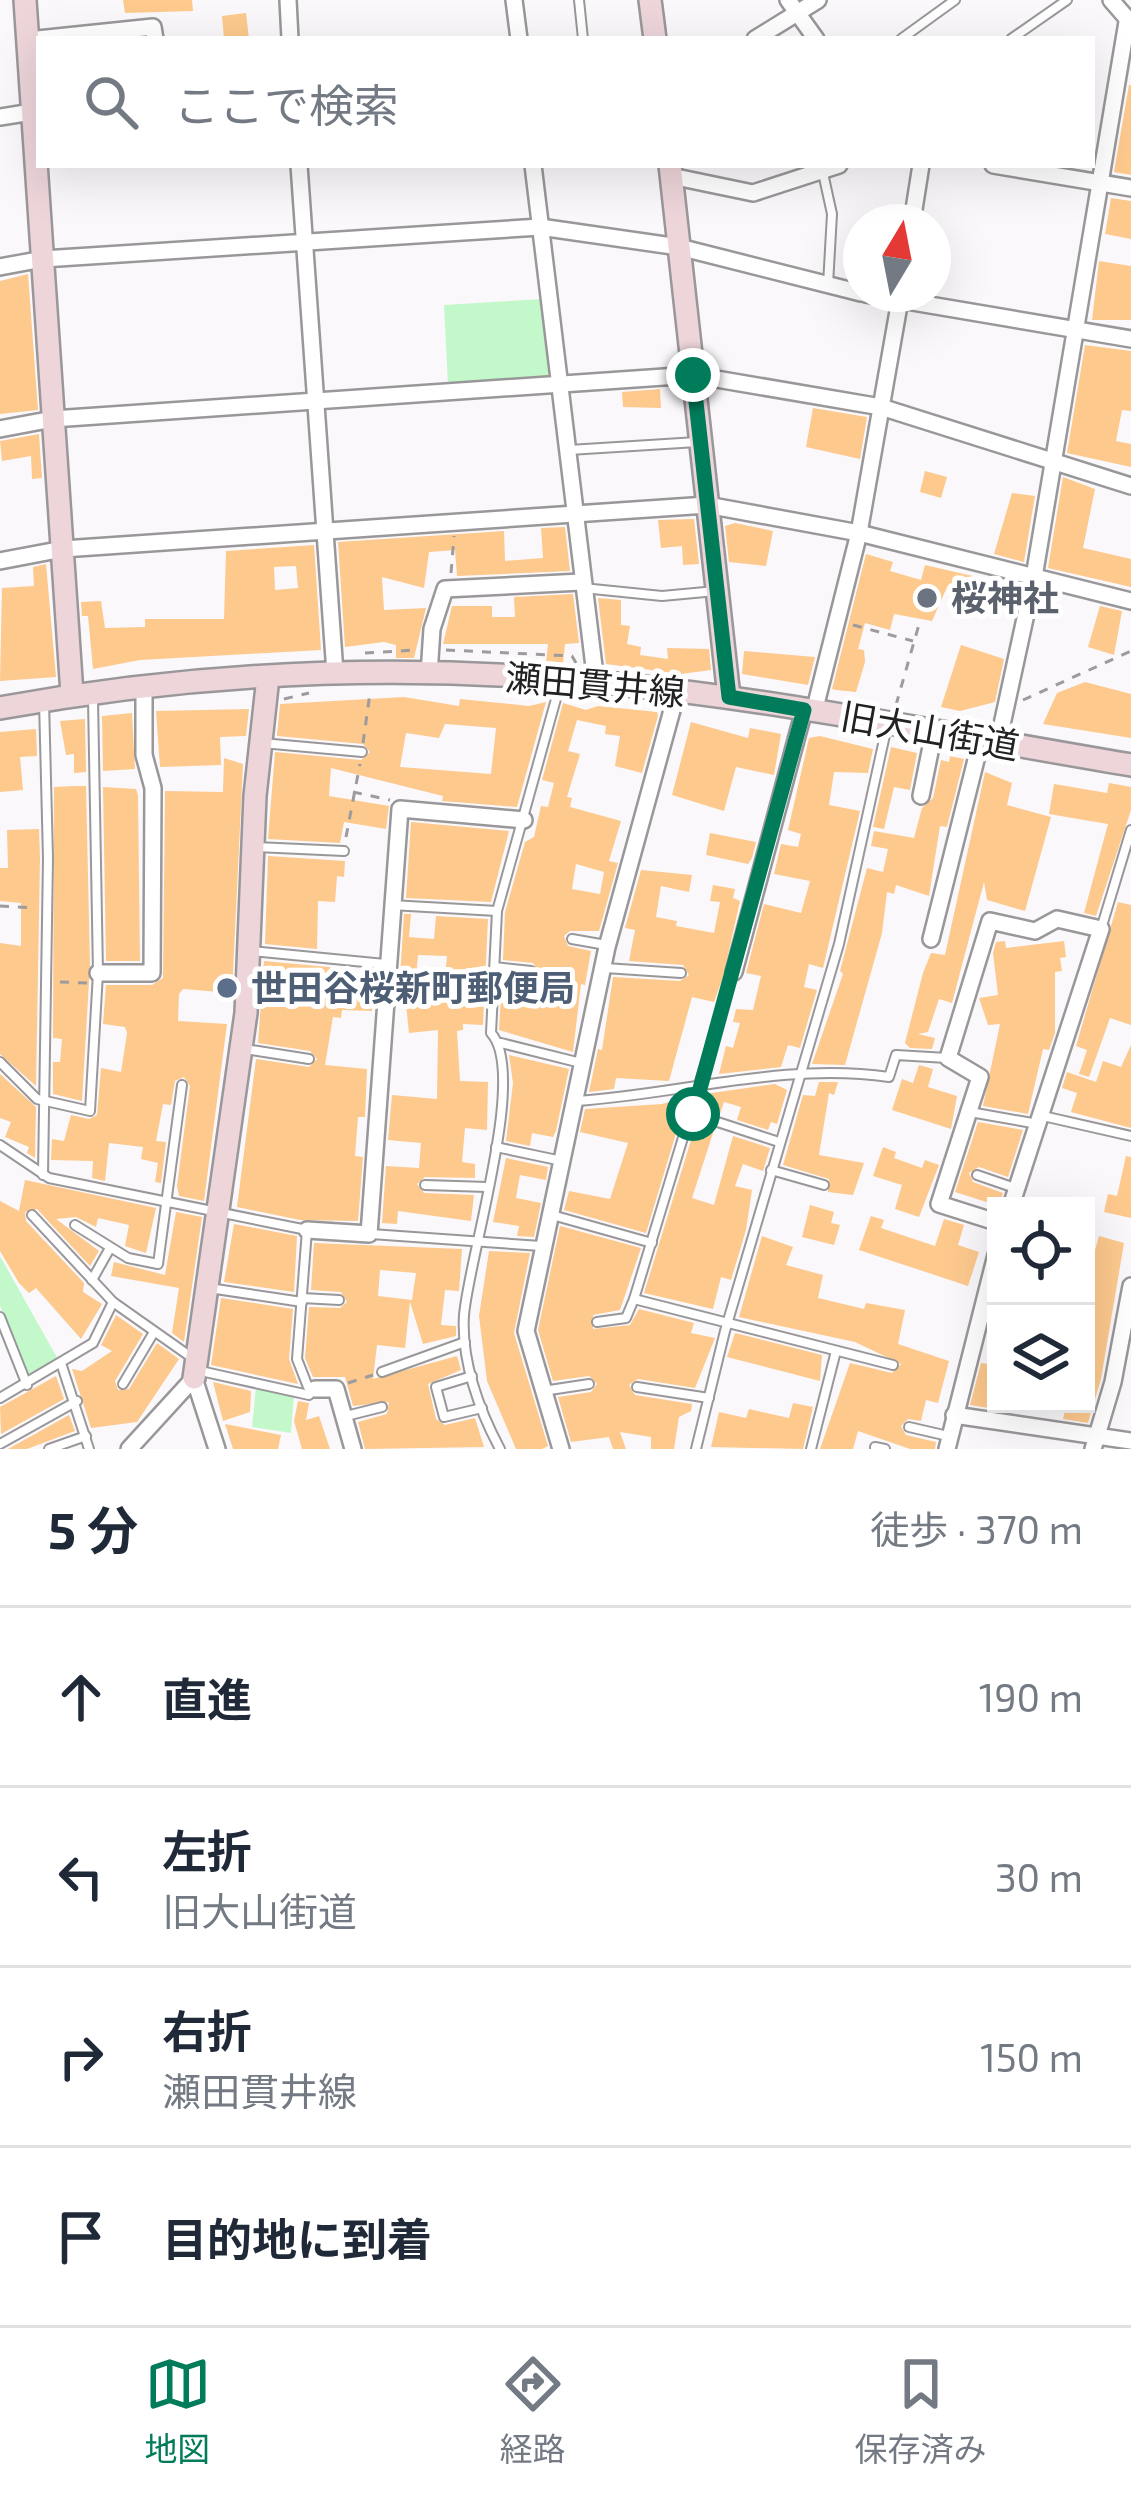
<!DOCTYPE html>
<html lang="ja">
<meta charset="utf-8">
<style>
:root{--surface:#fff;--page:#f2f2f3;--text:#1f2937;--muted:#747a83;--line:#e0e1e3;--accent:#007c5a}
body{margin:0;font-family:"Exo 2","Noto Sans JP",sans-serif;background:var(--page);color:var(--text)}
.controls{position:absolute;right:36px;bottom:36px;display:grid;overflow:hidden;border-radius:0px;box-shadow:0 12px 48px #0002}
.controls button{width:108px;height:108px;display:grid;place-items:center;padding:0;border:0;border-bottom:3px solid var(--line);background:var(--surface);color:var(--text);font:60px sans-serif}
.compass{position:absolute;left:843px;top:204px;width:108px;height:108px;border-radius:50%;background:var(--surface);box-shadow:0 12px 48px #0002;rotate:10deg}
.stop{position:absolute;width:36px;height:36px;margin:-27px;border:9px solid #007c5a;border-radius:50%;background:#fff}
.stop.end{background:#007c5a;border-color:#fff;box-shadow:0 3px 12px #0008}
.list{margin:0;padding:0;list-style:none}
h2{display:flex;justify-content:space-between;align-items:center;height:156px;margin:0;padding:0 48px;font-size:51px}
h2 small{font-size:39px;font-weight:400;color:var(--muted)}
.list li{display:grid;grid-template-columns:78px 1fr auto;gap:36px;align-items:center;box-sizing:border-box;height:180px;padding:0 48px;border-top:3px solid var(--line)}
.list b{display:block;font-size:45px;white-space:nowrap}
.list p{margin:0;font-size:39px;white-space:nowrap;color:var(--muted)}
.list em{font-size:39px;font-style:normal;color:var(--muted)}
.icon{flex:none;width:66px;height:66px;fill:none;stroke:currentColor;stroke-width:2;stroke-linecap:round;stroke-linejoin:round}
.map{position:relative;flex:none;width:1131px;height:1449px;overflow:hidden}
.search{position:absolute;background:var(--surface);box-shadow:0 12px 48px #0002;left:36px;right:36px;top:36px;height:132px;display:flex;align-items:center;gap:30px;box-sizing:border-box;padding:0 42px;border-radius:0px;color:var(--muted);font-size:45px}
.sheet{height:876px;background:var(--surface)}
nav{display:flex;justify-content:space-around;align-items:center;box-sizing:border-box;height:168px;border-top:3px solid var(--line);background:var(--surface);font-size:33px;color:var(--muted)}
nav a{display:grid;justify-items:center;gap:6px}
nav .on{color:var(--accent)}
.map>svg:first-child{display:block}
.green{fill:#c3f9ca}
.building{fill:#fdc98d;fill-rule:evenodd}
.lines{fill:none;stroke-linecap:round;stroke-linejoin:round}
.lane-casing{stroke:#999799;stroke-width:12}
.street-casing{stroke:#999799;stroke-width:20}
.secondary-casing{stroke:#999799;stroke-width:26}
.path{stroke:#9d9b9d;stroke-width:3;stroke-dasharray:9 9;stroke-linecap:butt}
.lane{stroke:#fff;stroke-width:8}
.street{stroke:#fff;stroke-width:15}
.secondary{stroke:#edd5da;stroke-width:21}
.route{stroke:#007c5a;stroke-width:15}
.worship-dot{fill:#6b7280;stroke:#fff;stroke-width:4.5}
.service-dot{fill:#5c6f8a;stroke:#fff;stroke-width:4.5}
.labels{text-anchor:middle;stroke-width:10;stroke-linejoin:round;paint-order:stroke}
.worship-label{font-size:36px;font-weight:bold;fill:#5b616d;stroke:#fff;text-anchor:start}
.street-label{font-size:36px;fill:#232223;stroke:#fff}
.service-label{font-size:36px;font-weight:bold;fill:#4e5e75;stroke:#fff;text-anchor:start}
</style>
<div class="map">
<svg width="1131" height="1449" viewBox="0 0 1131 1449">
<rect width="100%" height="100%" fill="#faf8fb"/>
<g class="green">
<path d="M543 299 553 372 548 380 448 385 444 305Z"/>
<path d="M0 1256 59 1361 30 1376 0 1306Z"/>
<path d="M256 1387 294 1394 291 1433 252 1427Z"/>
</g>
<g class="building">
<path d="M123 0H192L193 11 125 13Z"/>
<path d="M246 13 249 39H224L222 16Z"/>
<path d="M1129 85H1131V175L1114 172Z"/>
<path d="M1111 198 1131 201V239L1105 234Z"/>
<path d="M1099 261 1131 266V320H1092Z"/>
<path d="M28 274 38 410 0 414V281Z"/>
<path d="M1085 345 1131 351V411L1122 410 1116 441 1131 444V467L1067 453Z"/>
<path d="M660 389 661 408 623 407 622 392Z"/>
<path d="M813 408 867 417 860 459 806 447Z"/>
<path d="M39 434 42 478 32 479 31 456 2 461 0 441Z"/>
<path d="M925 471 947 477 941 498 920 492Z"/>
<path d="M1063 477 1095 489 1083 548 1131 559V587L1048 568Z"/>
<path d="M1012 493 1035 496 1024 562 994 554Z"/>
<path d="M694 519 699 564 683 565 682 546 661 548 658 520Z"/>
<path d="M735 523 773 531 766 566 729 562 725 526Z"/>
<path d="M565 527 570 571 457 576 455 550 429 552 424 588 382 577 384 610 426 608 414 658H396V645L384 642 345 647 338 542 504 531 505 561 543 558 541 528Z"/>
<path d="M314 545 321 650 140 660 93 669 88 616H82L81 602 101 601 105 628 145 627V619H224L226 551ZM296 566 298 588 275 590 274 567Z"/>
<path d="M866 554 893 562 890 571 921 580 925 565 977 577 973 592 948 585 932 621 894 614 890 630 865 623 858 649 864 650 865 662 856 692 836 690 832 689Z"/>
<path d="M46 564 56 677 0 681 2 588 34 586 33 567Z"/>
<path d="M573 594 579 643 565 644 563 664 546 663 548 644H443L452 606H492V617H515L514 597Z"/>
<path d="M598 598 621 600V625L630 626 627 644 641 647 640 655 668 659 667 648 709 649 711 670 681 674 606 664Z"/>
<path d="M1100 606 1122 611 1114 655 1088 647Z"/>
<path d="M961 645 1004 659 995 702 960 711 941 707Z"/>
<path d="M744 651 815 657 808 685 742 674Z"/>
<path d="M1085 682 1131 694V738L1043 724 1057 693Z"/>
<path d="M404 697 459 706 460 699 529 706 546 702 517 807 442 801 443 796 331 768 329 796 389 806 386 829 344 822 340 843 268 839 275 752 361 760 370 752 363 744 277 736 280 704ZM445 724 496 728 491 774 400 767 406 733 439 738Z"/>
<path d="M563 703 586 710 598 706 657 712 658 716 642 773 615 766 620 736 605 734 606 726 577 720 568 751 580 754 567 797 572 798 570 807 621 821 609 861 618 863 599 931H570L564 936 568 946 591 951 585 985 581 984 573 1052 499 1030 502 976 531 979 539 973 533 963 503 960 505 912 525 842 534 837 541 806 548 807 554 783 542 780ZM576 864 604 872 600 894 572 889Z"/>
<path d="M249 709 246 736 220 737 221 765 160 767 156 711Z"/>
<path d="M132 713 135 769 103 771 102 716Z"/>
<path d="M85 719 86 772 74 773V754L66 755 60 721Z"/>
<path d="M691 722 748 738 750 728 781 734 774 775 736 767 724 811 672 795Z"/>
<path d="M36 729 37 756 20 757 23 790 0 792V732Z"/>
<path d="M820 736 873 749 868 773 834 772 829 805 860 811 823 968 809 964 804 987 817 990 800 1048 788 1045 781 1067 719 1074 726 1046 733 1048 740 1023 733 1022 736 1009 753 1010 761 976 746 973 764 904 801 913 810 881 774 874 781 844 798 847 801 834 788 830 809 738Z"/>
<path d="M891 747 917 753 910 790 894 787 884 829 873 827Z"/>
<path d="M950 756 964 759 947 827 940 826 929 896 896 885 894 894 887 892 882 933 845 1065 812 1064 843 974 840 971 867 868 883 872 888 849 871 846 874 831 914 838 922 808 933 798 941 760 949 762Z"/>
<path d="M224 758 243 764 232 993 183 989 179 994 178 1021 227 1024 204 1201 179 1196 177 1186 190 1086 184 1077 175 1081 171 1105 163 1104 156 1141 166 1142 161 1183 155 1182 158 1163 141 1159 143 1147 109 1143 105 1181 92 1178 93 1161 51 1160 52 1139 64 1141 71 1115 89 1119 97 1115 101 1068 121 1072 127 1033 125 1027 103 1024 106 985H152L163 978 165 791 223 792Z"/>
<path d="M985 772 1012 783 1007 805 1051 817 1025 911 987 900 984 882 952 1003 939 999 928 1032 918 1034 935 1038 932 1049 910 1048 905 1043 923 973 931 953 945 955Z"/>
<path d="M1109 783 1131 787V810L1096 916 1084 913 1108 824 1049 814 1054 784 1107 793Z"/>
<path d="M75 786H86L90 965 82 1101 53 1094V1062H60L62 1039 53 1038 54 787Z"/>
<path d="M103 787 136 789 138 795 140 961H106Z"/>
<path d="M411 822 509 831 491 902 406 898Z"/>
<path d="M39 829 40 858 36 1086 0 1054V943L21 946V903L0 901V868H8L7 830Z"/>
<path d="M710 833 756 842 752 858 748 864 706 855Z"/>
<path d="M268 856 345 861 344 877 337 876 335 902 318 901 317 949 265 944Z"/>
<path d="M641 870 692 875 689 892 661 886 656 917 677 921 676 926 714 933 720 902 710 901 713 885 735 889 733 898 740 901 723 977 714 1002 692 997 669 1081 616 1078 614 1089 589 1092 598 1049 602 1050 613 977 680 981 689 975 683 965 629 961 635 930 625 928Z"/>
<path d="M1118 902 1131 905V1025L1110 1018 1089 1077 1079 1074 1087 1050 1076 1046Z"/>
<path d="M404 914H411L409 937 434 939 436 916 488 919 483 1025 463 1024V1030L457 1031 460 1081 488 1082 487 1130 465 1128 462 1162 475 1164V1178L425 1177 417 1184 424 1193 474 1195 471 1221 398 1211 397 1224 382 1223 386 1166 419 1168 421 1143 388 1140 392 1095 437 1099 438 1030 409 1033 406 1004 476 997V989L444 986 447 956 418 955 416 978 400 977Z"/>
<path d="M1005 941 1006 948 1064 941 1066 957 1060 958 1062 971 1055 972V1033L1049 1050 1043 1049 1028 1114 983 1106 1000 1024 988 1025 979 998 998 995 993 953 996 942Z"/>
<path d="M264 961 350 969 348 993 372 994V1011L342 1010 341 1018 333 1017 325 1065 367 1069 365 1117H358L355 1156 363 1157 358 1221 300 1220 237 1207 256 1059 309 1067 317 1059 310 1051 258 1043Z"/>
<path d="M1131 1045V1128L1071 1112 1077 1093 1062 1088 1067 1072 1096 1082 1103 1061 1121 1067Z"/>
<path d="M509 1055 569 1069 556 1131 553 1137 532 1133 530 1146 506 1141 513 1083Z"/>
<path d="M919 1065 933 1069 928 1087 957 1096 951 1129 892 1110 902 1079 913 1083Z"/>
<path d="M0 1074 36 1107 35 1158 27 1153 29 1147 5 1137 11 1122 0 1118Z"/>
<path d="M819 1082H838L834 1095 829 1093 819 1155 864 1163 853 1195 828 1192 829 1179 783 1165 803 1095 815 1096Z"/>
<path d="M775 1084 787 1090 777 1124 771 1122 768 1130 737 1120 741 1107 724 1102 720 1114 701 1108 705 1094Z"/>
<path d="M687 1097 646 1233 564 1210 569 1191 610 1199 628 1143 580 1132 585 1109 662 1104Z"/>
<path d="M978 1122 1023 1130 1008 1177 979 1167 969 1173 973 1182 1003 1193 999 1206 955 1192Z"/>
<path d="M696 1124 714 1130 692 1198 714 1205 733 1136 770 1148 763 1171 743 1164 735 1186 752 1190 746 1230 731 1280 721 1277 713 1309 644 1293Z"/>
<path d="M883 1147 896 1152 894 1158 922 1168 925 1160 939 1165 919 1217 895 1209 902 1185 873 1176Z"/>
<path d="M1126 1156 1131 1157V1218L1104 1212 1108 1194 1117 1196Z"/>
<path d="M506 1158 548 1167 546 1180 520 1175 516 1198 541 1203 534 1237 517 1236 519 1226 493 1222Z"/>
<path d="M25 1180 156 1208 146 1253 125 1246 129 1225 98 1218 96 1227 76 1217 56 1219 99 1251 90 1266 37 1209 25 1212 26 1221 84 1283 83 1292 102 1304 81 1339 36 1288 29 1293 19 1283 0 1251V1201L19 1211Z"/>
<path d="M810 1205 834 1212 831 1223 840 1225 834 1245 802 1237Z"/>
<path d="M176 1212 202 1217 184 1342 172 1333 179 1288 111 1276 114 1262 165 1275Z"/>
<path d="M871 1216 884 1220 881 1228 935 1246 944 1219 964 1225 958 1245 979 1252 968 1286 859 1250Z"/>
<path d="M234 1224 297 1236 294 1292 224 1282Z"/>
<path d="M560 1226 641 1248 620 1310 593 1315V1329L630 1325 639 1309 694 1323 691 1333 715 1338 695 1388 638 1379 629 1385 635 1395 692 1404 691 1411 679 1417 674 1449H651V1437L620 1432 626 1449H613L609 1437 571 1442 558 1397 591 1392 597 1384 589 1376 553 1381 538 1330Z"/>
<path d="M762 1236 793 1247 786 1265 823 1275 818 1298 864 1309 866 1303 905 1310 898 1344 949 1361 938 1403 926 1400 921 1421 908 1419 901 1426 906 1435 936 1442 935 1449H910L858 1431 853 1449H820L850 1363 892 1373 901 1364 855 1342 739 1317Z"/>
<path d="M1099 1236 1124 1243 1101 1379 1088 1423 1063 1419 1066 1404H1086V1282Z"/>
<path d="M314 1243 462 1249 459 1291 445 1290 441 1325 456 1326V1336L423 1344 410 1302 405 1348 377 1345 373 1379 457 1356 461 1370 428 1384 436 1419 445 1425 475 1418 484 1447 365 1449 358 1422 387 1414 389 1402 353 1406 345 1377H313L305 1358 309 1307 340 1308 347 1302 341 1292 311 1290ZM380 1270 416 1273 412 1300 378 1296Z"/>
<path d="M489 1251 530 1253 514 1333 548 1446 542 1449H516L487 1381 479 1316Z"/>
<path d="M221 1298 293 1309 289 1359 298 1384 211 1365Z"/>
<path d="M116 1315 143 1334 115 1381 118 1390 129 1389 157 1343 179 1359 137 1422 91 1428 72 1369 82 1371 112 1351 101 1345Z"/>
<path d="M735 1333 822 1355 820 1381 727 1357Z"/>
<path d="M981 1363 996 1365 988 1408 970 1405Z"/>
<path d="M56 1376 64 1399 1 1434 0 1407Z"/>
<path d="M213 1382 251 1391 250 1412 223 1421Z"/>
<path d="M298 1401 309 1403 306 1420 319 1416 330 1449H302L294 1421Z"/>
<path d="M793 1403 813 1407 803 1449 711 1447 719 1412 746 1418 749 1409 789 1418Z"/>
<path d="M69 1415 75 1431 27 1449H8Z"/>
<path d="M225 1424 281 1435 278 1449H233Z"/>
</g>
<g class="lines">
<g class="lane-casing">
<g id="lane">
<path d="M579 0 583 39"/>
<path d="M901 39 955 0"/>
<path d="M1011 39 1067 0"/>
<path d="M823 173 832 214 828 285"/>
<path d="M569 450 697 442"/>
<path d="M583 588 662 596 716 591"/>
<path d="M262 743 362 752"/>
<path d="M256 847 344 851"/>
<path d="M391 905 497 911"/>
<path d="M1101 929 1131 830"/>
<path d="M572 939 606 945"/>
<path d="M252 951 385 964"/>
<path d="M495 967 531 971"/>
<path d="M605 968 681 973"/>
<path d="M501 1043 581 1063"/>
<path d="M245 1049 309 1059"/>
<path d="M0 1062 37 1099 90 1111 98 973 93 699"/>
<path d="M577 1101C681 1094 784 1062 889 1077L896 1055 947 1058"/>
<path d="M970 1112 1038 1124"/>
<path d="M693 1114 779 1142"/>
<path d="M1043 1116 1131 1136"/>
<path d="M0 1145 49 1178 307 1230 297 1359 308 1387 314 1388"/>
<path d="M496 1147 562 1161"/>
<path d="M771 1170 824 1185"/>
<path d="M43 1175 48 858 44 701"/>
<path d="M977 1175 1015 1188"/>
<path d="M425 1185 487 1187"/>
<path d="M32 1215 113 1302 191 1357"/>
<path d="M552 1215 652 1243"/>
<path d="M75 1225 128 1258 158 1264 182 1085"/>
<path d="M371 1234 541 1246"/>
<path d="M92 1280 110 1248"/>
<path d="M209 1288 302 1302"/>
<path d="M302 1298 339 1300"/>
<path d="M634 1299 893 1365"/>
<path d="M0 1317 27 1385"/>
<path d="M597 1322 626 1318 634 1299 733 973"/>
<path d="M62 1366 89 1449"/>
<path d="M196 1370 309 1395 314 1390"/>
<path d="M382 1372 465 1342"/>
<path d="M472 1376 436 1387 444 1417 482 1408"/>
<path d="M123 1384 154 1332"/>
<path d="M637 1387 709 1398"/>
<path d="M543 1391 589 1384"/>
<path d="M0 1398 93 1343 113 1302"/>
<path d="M346 1416 382 1407"/>
<path d="M909 1427 948 1436"/>
<path d="M0 1444 77 1401"/>
<path d="M875 1447 885 1449"/>
<path d="M49 1449 86 1436"/>
<path d="M500 1449C479 1410 461 1360 464 1315 469 1256 528 1073 491 1033L497 911 561 681"/>
<path d="M696 1449 725 1331 839 944 887 726"/>
<path d="M811 1449 836 1351"/>
</g>
</g>
<g class="street-casing">
<g id="street">
<path d="M288 0 290 39"/>
<path d="M514 0 519 39"/>
<path d="M788 0 816 39"/>
<path d="M1111 0 1131 23"/>
<path d="M755 39 818 0"/>
<path d="M28 40 153 27 155 39"/>
<path d="M0 117 38 111"/>
<path d="M299 165 335 673"/>
<path d="M533 165 596 683"/>
<path d="M993 165 1131 188"/>
<path d="M671 176 753 193 839 165"/>
<path d="M912 222 921 165"/>
<path d="M0 267 43 259 540 227 679 247 861 293"/>
<path d="M865 294 1131 339"/>
<path d="M0 429 53 419 693 375 881 407 1131 486"/>
<path d="M0 561 63 549 707 505 859 533 1131 601"/>
<path d="M429 674 432 629 445 589 581 582"/>
<path d="M814 712 859 533 901 294"/>
<path d="M998 743 1034 577 1127 22"/>
<path d="M921 796 934 732"/>
<path d="M931 939 981 740"/>
<path d="M734 972 804 710"/>
<path d="M98 973H152L153 788 144 755V686"/>
<path d="M996 1222 939 1204 980 1077 948 1058 990 921 1035 931 1057 919 1101 929 1011 1206"/>
<path d="M307 1230 369 1234 400 809 524 820"/>
<path d="M315 1389H336L353 1449"/>
<path d="M954 1415 1131 1441"/>
<path d="M129 1449 194 1378 217 1449"/>
<path d="M561 1449 526 1331 607 947 677 692"/>
<path d="M947 1449 996 1255"/>
<path d="M1093 1449 1113 1382 1131 1286"/>
</g>
</g>
<g class="secondary-casing">
<g id="secondary">
<path d="M25 0 72 694"/>
<path d="M650 0 655 39"/>
<path d="M670 165 729 697"/>
<path d="M0 708C170 677 345 666 518 676 724 688 928 731 1131 765"/>
<path d="M194 1378 246 1013 255 796 268 677"/>
</g>
</g>
<g class="path">
<path d="M451 573 454 536"/>
<path d="M853 625 913 641"/>
<path d="M446 650 572 656 576 663"/>
<path d="M365 653 416 650"/>
<path d="M284 699 309 693"/>
<path d="M1023 700 1131 651"/>
<path d="M896 705 920 621"/>
<path d="M363 743 370 693"/>
<path d="M353 792 390 800"/>
<path d="M346 837 360 764"/>
<path d="M0 906 34 908"/>
<path d="M60 982 87 983"/>
<path d="M348 1383 373 1375"/>
</g>
<use href="#lane" class="lane"/>
<use href="#street" class="street"/>
<use href="#secondary" class="secondary"/>
</g>
<g class="lines">
<path class="route" d="M693 375 729 697 804 710 693 1114"/>
</g>
<circle class="worship-dot" cx="927" cy="598" r="12"/>
<circle class="service-dot" cx="227" cy="988" r="12"/>
<g class="labels">
<g class="worship-label">
<text x="951" y="611">桜神社</text>
</g>
<g class="street-label">
<text transform="translate(595 685) rotate(5)" y="13">瀬田貫井線</text>
<text transform="translate(930 731) rotate(10)" y="13">旧大山街道</text>
</g>
<g class="service-label">
<text x="251" y="1001">世田谷桜新町郵便局</text>
</g>
</g>
</svg>
<div class="controls">
<button><svg class="icon" aria-label="locate" viewBox="0 0 24 24"><circle cx="12" cy="12" r="6"/><path d="M12 2v4M12 18v4M2 12h4M18 12h4"/></svg></button>
<button><svg class="icon" aria-label="layers" viewBox="0 0 24 24"><path d="M12 4l9 5-9 5-9-5zM3 14l9 5 9-5"/></svg></button>
</div>
<svg class="compass" viewBox="-18 -18 36 36"><path d="M0-13l5 13h-10z" fill="#e53935"/><path d="M0 13l5-13h-10z" fill="#747a83"/></svg>
<div class="stop" style="left:693px;top:1114px"></div>
<div class="stop end" style="left:693px;top:375px"></div>
<div class="search"><svg class="icon" aria-label="search" viewBox="0 0 24 24"><circle cx="10" cy="10" r="6"/><path d="M15 15l6 6"/></svg>ここで検索</div>
</div>
<section class="sheet">
<h2>5 分<small>徒歩 · 370 m</small></h2>
<ul class="list">
<li><svg class="icon" aria-label="ahead" viewBox="0 0 24 24"><path d="M12 20V5M6 11l6-6 6 6"/></svg><div><b>直進</b></div><em>190 m</em></li>
<li><svg class="icon" aria-label="left" viewBox="0 0 24 24"><path d="M17 20v-9H6M10 6l-5 5 5 5"/></svg><div><b>左折</b><p>旧大山街道</p></div><em>30 m</em></li>
<li><svg class="icon" aria-label="right" viewBox="0 0 24 24"><path d="M7 20v-9h11M14 6l5 5-5 5"/></svg><div><b>右折</b><p>瀬田貫井線</p></div><em>150 m</em></li>
<li><svg class="icon" aria-label="arrive" viewBox="0 0 24 24"><path d="M6 21V4h12l-3 4 3 4H6"/></svg><div><b>目的地に到着</b></div></li>
</ul>
</section>
<nav>
<a class="on"><svg class="icon" aria-label="map" viewBox="0 0 24 24"><path d="M3 6l6-2 6 2 6-2v14l-6 2-6-2-6 2zM9 4v14M15 6v14"/></svg>地図</a>
<a><svg class="icon" aria-label="directions" viewBox="0 0 24 24"><path d="M12 3l9 9-9 9-9-9zM9 14v-3h6M13 9l2 2-2 2"/></svg>経路</a>
<a><svg class="icon" aria-label="saved" viewBox="0 0 24 24"><path d="M7 4h10v16l-5-4-5 4z"/></svg>保存済み</a>
</nav>
